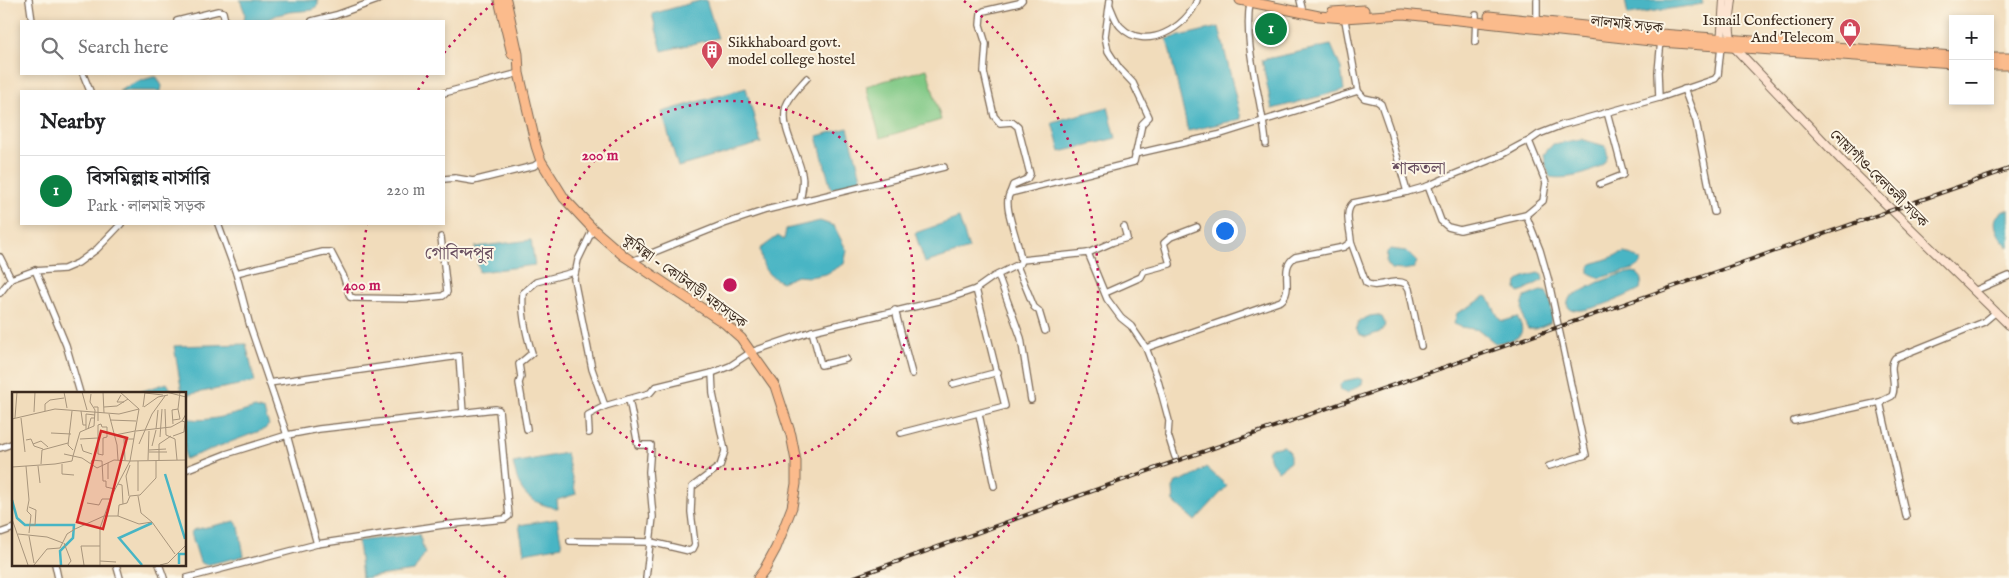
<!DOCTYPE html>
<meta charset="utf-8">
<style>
:root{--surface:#fff;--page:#f6f6f6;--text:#202124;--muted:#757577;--line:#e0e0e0;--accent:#0b8043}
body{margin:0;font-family:"IM FELL English","Noto Serif Bengali",serif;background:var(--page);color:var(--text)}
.controls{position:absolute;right:15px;top:15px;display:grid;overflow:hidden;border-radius:0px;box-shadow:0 2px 8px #0003}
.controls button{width:45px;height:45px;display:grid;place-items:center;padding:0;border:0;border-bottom:1px solid var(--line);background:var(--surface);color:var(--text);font:25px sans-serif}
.you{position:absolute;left:1224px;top:230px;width:18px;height:18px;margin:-12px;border:4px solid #fff;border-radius:50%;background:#1a73e8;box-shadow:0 0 0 8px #1a73e833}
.badge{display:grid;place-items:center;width:32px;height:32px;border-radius:50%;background:var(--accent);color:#fff;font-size:16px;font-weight:700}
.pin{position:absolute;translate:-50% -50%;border:2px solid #fff;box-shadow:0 1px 5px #0006}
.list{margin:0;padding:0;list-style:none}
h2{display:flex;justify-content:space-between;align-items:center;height:65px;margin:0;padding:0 20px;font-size:21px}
h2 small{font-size:16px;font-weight:400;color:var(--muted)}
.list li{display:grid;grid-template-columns:32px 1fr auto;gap:15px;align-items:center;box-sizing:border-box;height:70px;padding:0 20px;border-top:1px solid var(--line)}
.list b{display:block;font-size:19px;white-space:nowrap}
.list p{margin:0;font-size:16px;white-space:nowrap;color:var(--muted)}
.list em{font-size:16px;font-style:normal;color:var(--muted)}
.icon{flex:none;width:28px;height:28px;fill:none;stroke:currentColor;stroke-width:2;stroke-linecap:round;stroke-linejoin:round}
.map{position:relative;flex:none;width:2009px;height:578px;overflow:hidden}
.search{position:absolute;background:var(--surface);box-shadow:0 2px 8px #0003;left:20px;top:20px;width:425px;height:55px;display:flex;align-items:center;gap:12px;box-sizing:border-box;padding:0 18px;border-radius:0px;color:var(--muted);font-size:19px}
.panel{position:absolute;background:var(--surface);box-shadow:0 2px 8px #0003;left:20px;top:90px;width:425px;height:135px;border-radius:0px}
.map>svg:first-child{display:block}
.green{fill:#7ec884;stroke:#5c7951}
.water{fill:#48b5c4;stroke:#427071}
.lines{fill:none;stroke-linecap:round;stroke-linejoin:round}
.minor-casing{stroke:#7b6855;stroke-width:8}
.secondary-casing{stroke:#7b6855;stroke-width:10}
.primary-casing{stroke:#7b6855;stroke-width:11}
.minor{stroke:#fff;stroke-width:5.5}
.secondary{stroke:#fde4d1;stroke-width:8}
.primary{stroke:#fbbb8c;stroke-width:9}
.rail-casing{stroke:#3b2a1e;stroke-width:4}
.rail{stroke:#fcf5e5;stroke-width:2;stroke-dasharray:5.5;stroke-linecap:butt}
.ring{fill:none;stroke:#c2185b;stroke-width:2.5;stroke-dasharray:2.5 5}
.labels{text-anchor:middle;stroke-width:4;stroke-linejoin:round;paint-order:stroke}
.poi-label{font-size:15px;fill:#3b2a1e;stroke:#fcf5e5;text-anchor:end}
.street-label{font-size:15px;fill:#3b2a1e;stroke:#fcf5e5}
.quarter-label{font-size:18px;fill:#694f60;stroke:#fcf5e5}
.inset-river{fill:none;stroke:#48b5c4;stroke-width:2.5}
.inset-road{fill:none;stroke:#a8957c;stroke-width:1}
.view{fill:#d62828;fill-opacity:0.15;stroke:#d62828;stroke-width:2.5}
.inset-edge{fill:none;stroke:#3b2a1e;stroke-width:2.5}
.centre{fill:#c2185b;stroke:#fcf5e5;stroke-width:2.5}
.ring-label{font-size:15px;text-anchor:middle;font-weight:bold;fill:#c2185b;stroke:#fcf5e5;stroke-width:4;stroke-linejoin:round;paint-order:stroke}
</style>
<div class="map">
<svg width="2009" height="578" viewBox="0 0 2009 578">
<rect width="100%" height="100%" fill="#fcf5e5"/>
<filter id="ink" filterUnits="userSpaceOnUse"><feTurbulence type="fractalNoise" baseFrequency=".02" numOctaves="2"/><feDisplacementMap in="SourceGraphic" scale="10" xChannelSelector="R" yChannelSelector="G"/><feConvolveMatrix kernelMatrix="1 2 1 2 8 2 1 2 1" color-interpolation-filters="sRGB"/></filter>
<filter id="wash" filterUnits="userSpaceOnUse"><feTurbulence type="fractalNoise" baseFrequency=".0096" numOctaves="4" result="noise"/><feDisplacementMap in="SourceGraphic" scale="20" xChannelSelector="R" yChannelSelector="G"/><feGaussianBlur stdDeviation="1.12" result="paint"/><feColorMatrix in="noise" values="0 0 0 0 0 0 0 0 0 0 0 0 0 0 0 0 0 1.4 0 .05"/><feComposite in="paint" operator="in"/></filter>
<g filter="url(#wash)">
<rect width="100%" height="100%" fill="#f1dcbb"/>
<path class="green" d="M927 69 941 120 880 138 866 86Z"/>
<g class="water">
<path d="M240 0H318V5L313 10 290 12 277 15 268 20 244 21 245 13Z"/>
<path d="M702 0H706L718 38 662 51 652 14Z"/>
<path d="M1625 0H1702L1703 4 1628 15Z"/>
<path d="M1219 27 1241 119 1188 131 1167 39Z"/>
<path d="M1331 45 1341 68 1344 90 1272 109 1262 60Z"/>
<path d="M153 77H157L162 86 161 91H119L136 82Z"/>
<path d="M746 88 761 143 678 167 662 112Z"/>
<path d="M1108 107 1116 138 1060 152 1052 122Z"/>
<path d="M848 128 862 181 831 189 817 136Z"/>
<path d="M1581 139 1605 146C1607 151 1609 156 1605 161 1597 174 1564 180 1550 177L1546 166 1544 154 1553 144Z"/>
<path d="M2009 209V247C2001 241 1990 224 1998 215 2001 212 2006 210 2009 209Z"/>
<path d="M959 218 969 249 925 263 915 233Z"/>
<path d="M820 221 834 226 847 251 844 264 826 274 809 277 797 276 782 282C764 274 763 268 760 249L778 236 784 240 786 229Z"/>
<path d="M531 240 535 265 479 272 475 247Z"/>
<path d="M1390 249 1406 251 1417 262 1414 268 1403 270 1391 269 1386 263 1387 252Z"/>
<path d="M1624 253 1633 255 1641 261V264L1634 269 1599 278 1589 273V267L1592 264Z"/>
<path d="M1633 272 1637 273 1642 279 1640 289C1627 296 1581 317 1569 308L1567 304 1570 297 1599 282 1618 275Z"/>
<path d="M1538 273 1542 275 1543 280 1519 293 1516 289 1517 282 1524 277Z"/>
<path d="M1541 291 1546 292C1552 301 1553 313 1550 323L1535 329H1528C1522 320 1520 307 1525 297Z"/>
<path d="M1485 296 1488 297 1500 320 1504 321 1517 317C1531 338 1511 341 1495 343L1479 330 1461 327 1454 324 1457 313 1474 304Z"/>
<path d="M1377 315 1382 317 1386 325 1380 332 1366 337 1359 334 1356 329 1359 321 1370 316Z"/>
<path d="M246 344 255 382 185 395V393H182L174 346Z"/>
<path d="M1358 378 1363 380 1362 384 1347 393 1341 391 1340 385 1344 381Z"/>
<path d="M167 383 173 393H136Z"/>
<path d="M255 408 264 411 269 425 265 429 185 459V417C201 425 239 413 255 408Z"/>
<path d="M1284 446 1290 452V462L1278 471 1271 461 1268 451 1272 448Z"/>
<path d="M566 453 576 494 557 500 558 509C527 501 520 495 513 463Z"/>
<path d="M1206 467 1227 486 1195 521 1174 502 1173 488 1176 482 1192 477Z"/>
<path d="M557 519 562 546 524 553 519 525Z"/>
<path d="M235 521 239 527 244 556 206 565 200 562 191 533 193 530Z"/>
<path d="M419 534 425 553 414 571 362 578 358 541Z"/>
</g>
</g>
<g filter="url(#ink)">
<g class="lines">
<g class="minor-casing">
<g id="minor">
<path d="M29 0 32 21"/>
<path d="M1300 0 1302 8"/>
<path d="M1537 0V23"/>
<path d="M1250 2C1243 49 1262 97 1266 144"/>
<path d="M1110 6C1113 13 1116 23 1121 27 1145 52 1187 28 1197 0"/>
<path d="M1344 15 1358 91 1364 98 1377 101 1381 104 1389 127 1407 192 1428 186 1441 221 1448 227 1460 230 1526 215 1540 250 1548 278 1586 455 1549 466"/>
<path d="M177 21 218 11 223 12 225 21"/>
<path d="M312 21 336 15 378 0"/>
<path d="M1475 42 1476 15"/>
<path d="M83 74 90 91"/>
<path d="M1684 89 1696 121 1714 212"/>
<path d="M444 93 519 73"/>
<path d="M1659 98 1658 72 1661 40"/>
<path d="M1135 154 1218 135 1358 91"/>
<path d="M444 179 455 178 473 181 534 166 541 161"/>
<path d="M1600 184 1623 175V172L1607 112"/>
<path d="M1428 186C1450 175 1474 167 1497 157 1508 153 1517 145 1529 141"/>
<path d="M1010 193 1013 185 1027 179 1030 174 1018 127 1012 122 1000 123 994 116 984 72 986 44 980 25 981 13 984 11 1019 3 1022 0"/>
<path d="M800 201C802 192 804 183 802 174 798 153 780 128 786 106 790 95 800 86 807 78"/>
<path d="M1526 215 1543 201 1546 183 1529 141 1539 134 1562 125 1659 98 1715 79 1718 75 1721 46"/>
<path d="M218 224 236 273 250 326 287 435 317 544"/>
<path d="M593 229 578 260 574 279 592 369 605 406 629 399"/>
<path d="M1351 242 1366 283C1377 290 1393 277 1406 284L1409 289 1421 346"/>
<path d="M1088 253 1113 242 1127 238 1124 227"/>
<path d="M0 257 11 279"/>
<path d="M1022 260 1088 253 1107 299 1121 318 1131 326 1146 348 1157 377 1169 421 1168 435 1175 457"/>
<path d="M632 261 724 224 766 210 944 167"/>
<path d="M1017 266 1034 307 1039 311 1045 331"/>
<path d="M35 270 66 345 80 393"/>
<path d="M236 273 323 252H331L343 275 350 297 354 298 413 299 443 296 447 292 441 237"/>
<path d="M998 275 1021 338 1031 400"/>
<path d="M1974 291 2009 276"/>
<path d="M0 293 11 279 33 271 64 269 78 263 97 249 121 224"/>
<path d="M1105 293 1141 277 1144 271 1170 264 1164 243 1171 237 1197 227"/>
<path d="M895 310 912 374"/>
<path d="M812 331 821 365 846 359"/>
<path d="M1146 348 1281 301C1295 289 1278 268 1295 257L1344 247 1351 242C1351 230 1343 212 1353 203L1407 192"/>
<path d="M269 383 459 356 463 413"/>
<path d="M953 384 998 372"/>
<path d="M1880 402 1906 516"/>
<path d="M979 414 994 486"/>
<path d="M1794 421 1880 402 1892 396C1898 384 1887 368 1895 358L1984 322 1996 312"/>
<path d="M527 429 519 383 521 377 519 364 532 353C526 334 521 314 523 293L536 282 574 272"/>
<path d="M589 433 588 415 605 406"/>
<path d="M901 433 1005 406 976 289"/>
<path d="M0 448 14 443"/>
<path d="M185 470 226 454 287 435 319 429 495 409 499 410 509 516 505 519 443 525 317 544 187 578"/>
<path d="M0 533 14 528"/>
<path d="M570 541 651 542 689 551 693 549 695 545 691 512 692 487 720 466 725 451 713 394 712 373"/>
<path d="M55 564 58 578"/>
<path d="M116 564 120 578"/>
<path d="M159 564 164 578"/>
<path d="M646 578 653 517 649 472 651 445H638L629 399 650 393 655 387 712 373 730 366 751 352 812 331 947 299 976 289 993 277 1021 263C1022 247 1001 206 1010 193L1134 162 1142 124 1149 117 1133 83 1119 68 1108 51 1105 36 1110 0"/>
</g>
</g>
<g class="secondary-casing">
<g id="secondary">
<path d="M1732 0C1730 16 1727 32 1734 47L1844 163 2009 325"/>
<path d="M1721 44 1724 0"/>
</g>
</g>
<g class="primary-casing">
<g id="primary">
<path d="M499 0 512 54"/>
<path d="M506 0 518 54 519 73 536 146 541 161 564 198 593 229 624 256 724 323 741 338 775 386 791 435 796 461V484L792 507 776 548 764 570 758 578"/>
<path d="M1240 0 1319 16 1344 18 1403 14 1660 42 1953 63"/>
<path d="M1332 12 1364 10"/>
<path d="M1489 16 1661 34 1953 56"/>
<path d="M1990 58H2009"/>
<path d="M1990 65H2009"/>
</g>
</g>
<use href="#minor" class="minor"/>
<use href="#secondary" class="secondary"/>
<use href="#primary" class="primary"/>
<g class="rail-casing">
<path id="rail" d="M852 578 1145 472 2009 169"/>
</g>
<use href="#rail" class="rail"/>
</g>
</g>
<g class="ring">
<circle cx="730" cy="285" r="184"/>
<path d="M506 577A368 368 0 0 1 367 224M418 90A368 368 0 0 1 429 74M444 53A368 368 0 0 1 496 1M964 1A368 368 0 0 1 954 577"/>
</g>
<defs>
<g id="shop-pin" transform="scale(1.125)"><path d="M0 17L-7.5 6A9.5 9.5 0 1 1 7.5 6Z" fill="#d1495b" stroke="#fcf5e5"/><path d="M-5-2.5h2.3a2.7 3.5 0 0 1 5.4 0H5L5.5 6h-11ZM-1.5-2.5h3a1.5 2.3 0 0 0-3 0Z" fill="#fff"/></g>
<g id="building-pin" transform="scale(1.125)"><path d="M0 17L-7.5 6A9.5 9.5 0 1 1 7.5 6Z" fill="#d1495b" stroke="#fcf5e5"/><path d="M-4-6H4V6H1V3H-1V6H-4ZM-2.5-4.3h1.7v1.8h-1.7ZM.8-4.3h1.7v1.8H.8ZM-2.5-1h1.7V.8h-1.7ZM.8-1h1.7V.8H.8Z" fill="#fff"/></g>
</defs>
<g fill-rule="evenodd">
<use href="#shop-pin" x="1850" y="29"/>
<use href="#building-pin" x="712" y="51"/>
</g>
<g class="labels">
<g class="poi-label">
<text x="1834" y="25">Ismail Confectionery<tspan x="1834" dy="17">And Telecom</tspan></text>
<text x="728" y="47" text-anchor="start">Sikkhaboard govt.<tspan x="728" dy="17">model college hostel</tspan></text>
</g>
<g class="street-label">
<text transform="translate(1627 24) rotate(6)" y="5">লালমাই সড়ক</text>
<text transform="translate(1879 178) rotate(45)" y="5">নোয়াগাঁও–বেলতলী সড়ক</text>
<text transform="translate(685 281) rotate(36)" y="5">কুমিল্লা - কোটবাড়ী মহাসড়ক</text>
</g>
<g class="quarter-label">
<text x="1419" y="174">শাকতলা</text>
<text x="459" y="259">গোবিন্দপুর</text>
</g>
</g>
<g transform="translate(12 392)">
<rect width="174" height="174" fill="#f1dcbb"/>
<path class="inset-river" d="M153 82 173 147M0 108 5 126 13 133H62L61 146 48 159 49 173M167 172V162H174M130 173 107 146 140 131"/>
<path class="inset-road" d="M52 0 55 16M70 0 75 18M91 0 92 21M108 0 127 17M154 0 174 5M133 1 151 3M109 3 105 10H112M82 15H86V29M92 15 105 14 116 7M131 15 133 0M132 15 146 5 156 3M153 17 154 43 163 47 165 68M33 19V12L38 8 52 6M60 19 56 53 61 58M69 19 71 33H74M22 20 23 0M97 22 105 53 106 68M3 26 5 0M9 26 13 60M0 27 43 17 107 22 127 17M98 28 124 29M161 28 168 27 166 17M89 32 90 35H95V45L91 46V63L86 62V33ZM161 32 160 18 166 17 168 0M74 37V22L83 23M76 37 79 26H83M144 37 146 18M124 39 159 35 170 29 174 22M39 41 59 42M103 43 123 39M161 44 172 40 173 30 170 29M148 45 150 17M68 47 86 46M14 48 19 47 22 54 31 57M21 52 29 49 36 55M69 52 71 59 80 62M127 52 140 22 153 4M140 54 144 38M137 58 154 57M137 60H155M52 62 61 64 68 40 82 34 83 18 78 10 79 2M113 68 112 47H122M136 68 137 39M147 68V52L159 44M118 69 174 68M79 71 80 68 90 69 91 89H94V95L103 97M96 71V87M29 72 30 58 56 51M50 72V82L62 83M14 74 17 108 15 119 19 123 17 141M26 74 28 91M0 75 43 72 60 69 61 64 70 66 85 76 102 68 118 69M106 92 110 93 111 112M126 99V69M117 104 114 84 118 73M126 104 129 121 140 130M75 111 87 113 90 107H99M17 115 24 118 23 133H19M106 124 127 132 140 130 163 162M0 127 16 173M6 142 35 145 51 151M17 144 22 171M52 151 59 169 56 173M88 169 104 170M22 173 35 157 48 156 55 142 63 137 92 124H106L107 113 115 111 118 104 128 103 144 86V68M72 173 69 154H88M88 173V136L99 105 118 69 127 17M148 173 156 171 174 153"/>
<path class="view" d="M89 39 115 46 91 137 65 130Z"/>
<rect width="174" height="174" class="inset-edge"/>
</g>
<circle cx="730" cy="285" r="8" class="centre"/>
<g class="ring-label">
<text x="600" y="160">200 m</text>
<text x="362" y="290">400 m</text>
</g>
</svg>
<div class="controls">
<button>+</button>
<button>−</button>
</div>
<div class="you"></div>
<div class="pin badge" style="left:1271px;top:29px">1</div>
<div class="search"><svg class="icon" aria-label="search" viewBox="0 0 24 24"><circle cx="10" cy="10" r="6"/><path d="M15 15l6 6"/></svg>Search here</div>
<section class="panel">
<h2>Nearby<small></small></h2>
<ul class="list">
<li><span class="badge">1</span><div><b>বিসমিল্লাহ নার্সারি</b><p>Park · লালমাই সড়ক</p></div><em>220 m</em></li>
</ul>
</section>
</div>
